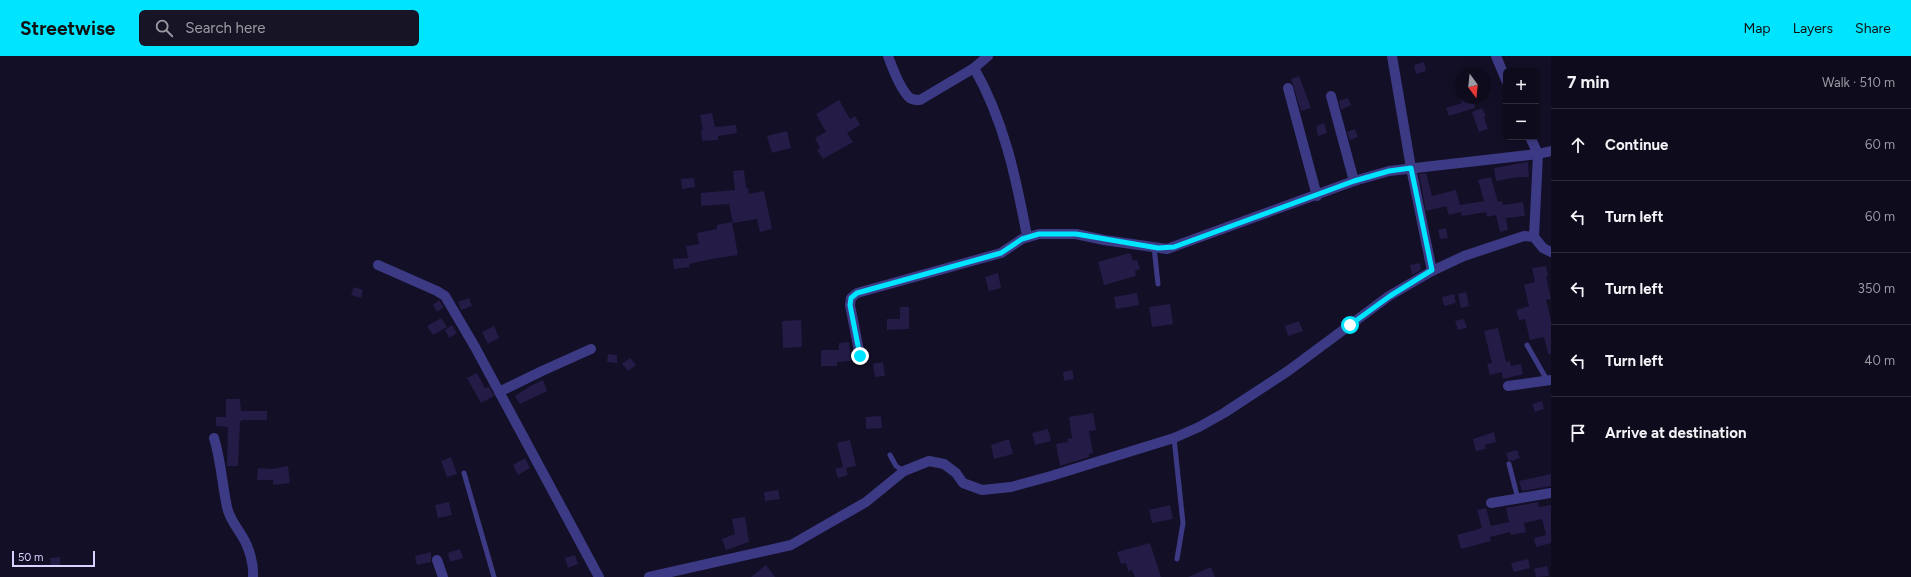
<!DOCTYPE html>
<meta charset="utf-8">
<style>
:root{--surface:#0e0b1c;--page:#171425;--text:#f1f3f6;--muted:#9b9ba3;--line:#2e2b3b;--accent:#00e5ff}
body{margin:0;font-family:Figtree,sans-serif;background:var(--page);color:var(--text)}
.controls{position:absolute;right:12px;top:12px;display:grid;overflow:hidden;border-radius:6px;box-shadow:0 2px 10px #0003}
.controls button{width:36px;height:36px;display:grid;place-items:center;padding:0;border:0;border-bottom:1px solid var(--line);background:var(--surface);color:var(--text);font:20px sans-serif}
.compass{position:absolute;left:1455px;top:12px;width:36px;height:36px;border-radius:50%;background:var(--surface);box-shadow:0 2px 10px #0003;rotate:165deg}
.scale{position:absolute;left:12px;bottom:10px;width:83px;box-sizing:border-box;padding-left:4px;border:2px solid #d9d4ff;border-top:0;font-size:11px;line-height:14px;white-space:nowrap;color:#d9d4ff;-webkit-text-stroke:3px #130f26;paint-order:stroke}
.stop{position:absolute;width:12px;height:12px;margin:-9px;border:3px solid #00e5ff;border-radius:50%;background:#fff}
.stop.end{background:#00e5ff;border-color:#fff;box-shadow:0 1px 4px #0008}
.list{margin:0;padding:0;list-style:none}
h2{display:flex;justify-content:space-between;align-items:center;height:52px;margin:0;padding:0 16px;font-size:17px}
h2 small{font-size:13px;font-weight:400;color:var(--muted)}
.list li{display:grid;grid-template-columns:26px 1fr auto;gap:12px;align-items:center;box-sizing:border-box;height:72px;padding:0 16px;border-top:1px solid var(--line)}
.list b{display:block;font-size:15px;white-space:nowrap}
.list em{font-size:13px;font-style:normal;color:var(--muted)}
.icon{flex:none;width:22px;height:22px;fill:none;stroke:currentColor;stroke-width:2;stroke-linecap:round;stroke-linejoin:round}
.map{position:relative;flex:none;width:1551px;height:521px;overflow:hidden}
header{display:flex;align-items:center;gap:24px;box-sizing:border-box;height:56px;padding:0 20px;background:var(--accent);color:#111}
header strong{font-size:19px}
nav{display:flex;gap:22px;margin-inline-start:auto;font-size:14px}
.search{width:280px;height:36px;background:var(--page);display:flex;align-items:center;gap:10px;box-sizing:border-box;padding:0 14px;border-radius:6px;color:var(--muted);font-size:15px}
main{display:flex}
aside{flex:1;background:var(--surface)}
.map>svg:first-child{display:block}
.building{fill:#241b47}
.lines{fill:none;stroke-linecap:round;stroke-linejoin:round}
.lane{stroke:#3d3a85;stroke-width:5}
.street{stroke:#3d3a85;stroke-width:10}
.route{stroke:#00e5ff;stroke-width:5}
</style>
<header>
<strong>Streetwise</strong>
<div class="search"><svg class="icon" aria-label="search" viewBox="0 0 24 24"><circle cx="10" cy="10" r="6"/><path d="M15 15l6 6"/></svg>Search here</div>
<nav><a>Map</a><a>Layers</a><a>Share</a></nav>
</header>
<main>
<div class="map">
<svg width="1551" height="521" viewBox="0 0 1551 521">
<rect width="100%" height="100%" fill="#130f26"/>
<g class="building">
<path d="M1424 6 1426 15 1416 18 1414 9Z"/>
<path d="M1299 20 1311 52 1301 55 1291 23Z"/>
<path d="M1348 42 1351 49 1341 54 1339 45Z"/>
<path d="M1460 42H1473L1475 52 1449 60 1446 52 1462 47Z"/>
<path d="M839 44 850 63 855 60 860 69 847 77 853 86 823 103 817 94 820 92 815 82 826 76 816 58Z"/>
<path d="M1482 52 1486 60 1484 61 1488 73 1479 76 1472 56Z"/>
<path d="M712 57 715 71 736 69 737 77 718 80V84L702 85 701 74H703L700 59Z"/>
<path d="M1324 67 1327 77 1318 80 1316 70Z"/>
<path d="M1355 73 1358 81 1350 84 1347 76Z"/>
<path d="M787 75 791 92 772 97 767 80Z"/>
<path d="M1528 106 1529 121H1519L1496 125 1494 112Z"/>
<path d="M744 114 746 132H748L749 138 764 135 772 173 760 176 757 163 733 167 729 148 701 150V137L735 134 733 115Z"/>
<path d="M1426 117 1432 140 1456 134 1460 149 1484 145 1478 124 1491 121 1498 146 1502 145 1503 149 1523 146 1525 160 1506 162 1508 174 1500 176 1496 159 1487 161 1486 156 1462 160 1461 156 1449 159 1446 150 1426 155 1419 118Z"/>
<path d="M694 122 695 131 682 133 681 123Z"/>
<path d="M732 166 738 199 712 203 689 208 690 211 674 213 673 203 688 202 686 190 699 188 697 177 717 173V169Z"/>
<path d="M1446 172 1448 182 1440 183 1438 174Z"/>
<path d="M1130 197 1133 205 1137 204 1140 213 1135 215 1136 220 1104 229 1098 206Z"/>
<path d="M1420 207 1421 214 1412 219 1410 209Z"/>
<path d="M1546 210 1548 220H1546L1551 243 1546 244 1551 264V298H1548L1544 281 1530 284 1525 263 1519 264 1516 254 1529 250 1524 229 1535 226 1532 212Z"/>
<path d="M998 217 1001 232 989 235 985 221Z"/>
<path d="M354 231 363 234 361 242 351 239Z"/>
<path d="M1466 236 1469 250 1461 252 1458 238Z"/>
<path d="M1137 237 1139 249 1116 253 1114 241Z"/>
<path d="M1454 238 1456 247 1444 250 1442 241Z"/>
<path d="M469 242 472 250 461 254 458 246Z"/>
<path d="M439 244 444 251 437 256 433 249Z"/>
<path d="M1170 248 1173 268 1152 271 1149 251Z"/>
<path d="M900 251H909V273L887 274V263H900Z"/>
<path d="M441 262 447 271 433 279 427 270Z"/>
<path d="M1464 263 1467 272 1458 274 1455 265Z"/>
<path d="M801 264 802 291 783 292 782 265Z"/>
<path d="M1299 265 1303 275 1288 280 1285 270Z"/>
<path d="M452 269 457 277 449 282 445 274Z"/>
<path d="M494 270 499 282 488 288 482 276Z"/>
<path d="M1498 272 1506 306 1510 305 1511 310 1521 308 1523 318 1503 323 1502 316 1490 319 1487 308 1492 307 1484 275Z"/>
<path d="M849 286 851 305 837 306V310H821V294H839V287Z"/>
<path d="M608 298 617 299V307L607 306Z"/>
<path d="M630 302 636 309 628 315 622 308Z"/>
<path d="M883 306 885 320 875 321 873 308Z"/>
<path d="M1072 314 1074 323 1064 325 1063 316Z"/>
<path d="M477 317 485 332 489 331 494 340 481 347 467 322Z"/>
<path d="M543 324 547 335 520 348 515 340 530 330Z"/>
<path d="M226 343H240L241 355H267V364H242L240 366 238 410H227L228 371 216 370V361H226Z"/>
<path d="M1542 345 1544 353 1535 356 1532 348Z"/>
<path d="M1093 357 1096 374 1089 375 1093 397 1089 398V401L1060 410 1056 388 1068 386 1067 383 1072 382 1069 361Z"/>
<path d="M881 360 882 372 866 373V361Z"/>
<path d="M1048 373 1051 385 1035 389 1032 377Z"/>
<path d="M1494 376 1496 386 1485 389 1486 393 1476 395 1473 383Z"/>
<path d="M1009 383 1013 398 994 403 991 389Z"/>
<path d="M850 384 856 410 846 412 848 419 838 422 835 413 843 411 837 387Z"/>
<path d="M1517 394 1520 402 1512 405 1508 404 1506 397Z"/>
<path d="M451 401 457 418 447 421 441 405Z"/>
<path d="M525 402 530 412 518 419 513 409Z"/>
<path d="M288 410 290 427 273 429V424H257L258 412 272 413Z"/>
<path d="M1551 418V430L1522 435 1519 425Z"/>
<path d="M778 434 780 443 765 445 764 436Z"/>
<path d="M449 446 452 459 438 462 435 449Z"/>
<path d="M1538 446 1539 451 1551 449V487L1536 491 1534 482 1546 479 1542 463 1524 467 1526 476 1511 479 1510 476 1490 481 1491 485 1461 493 1457 479 1482 472 1477 454 1486 452 1491 470 1509 466 1506 452Z"/>
<path d="M1170 449 1173 463 1152 467 1149 454Z"/>
<path d="M745 461 749 486 726 494 722 483 735 478 732 463Z"/>
<path d="M1150 487 1161 521H1135L1132 514 1128 515 1126 507 1121 508 1117 496Z"/>
<path d="M460 493 463 502 450 506 448 497Z"/>
<path d="M431 496V506L417 509 415 500Z"/>
<path d="M575 499 578 508 568 512 565 502Z"/>
<path d="M60 501V510H51L50 502Z"/>
<path d="M1528 503 1530 512 1514 516 1511 507Z"/>
<path d="M766 509 775 521H751Z"/>
<path d="M1547 510 1549 520 1536 521 1534 513Z"/>
<path d="M1211 511 1215 521H1188Z"/>
</g>
<g class="lines">
<g class="lane">
<path d="M1154 191 1158 228"/>
<path d="M1527 289 1547 324"/>
<path d="M1174 382 1183 467 1177 503"/>
<path d="M890 399 896 410 904 415"/>
<path d="M1509 408 1518 443"/>
<path d="M464 417 494 521"/>
</g>
<g class="street">
<path d="M888 0C892 11 901 35 910 42 913 44 917 44 920 44L974 12C1004 64 1016 122 1027 180"/>
<path d="M1392 0 1411 112 1432 215"/>
<path d="M1496 0 1506 24"/>
<path d="M974 12 988 0"/>
<path d="M1288 32 1317 140"/>
<path d="M1331 40 1354 125"/>
<path d="M1530 81 1538 98 1534 181"/>
<path d="M378 209 437 235 445 240 475 291 599 521"/>
<path d="M860 300 850 249 851 242 857 237 1001 197 1022 183 1039 178H1076L1104 184 1167 193 1354 125 1389 115 1538 98 1551 95"/>
<path d="M1508 330 1551 324"/>
<path d="M499 336 542 315 591 293"/>
<path d="M214 382C221 404 222 428 227 451 229 462 236 470 242 480 249 491 254 508 253 521"/>
<path d="M1491 447 1551 437"/>
<path d="M437 504 443 521"/>
<path d="M649 521 791 489 866 446 904 415 929 405 944 408 956 417 963 427 982 434 1011 431 1051 420 1174 382 1199 371 1224 357 1288 315 1389 240 1432 215 1464 200 1524 180 1534 181 1543 192 1551 196"/>
</g>
</g>
<g class="lines">
<path class="route" d="M860 300 850 249 851 242 857 237 1001 197 1022 183 1039 178H1076L1158 192 1174 191 1354 125 1389 115 1411 112 1432 214 1390 240 1350 269"/>
</g>
</svg>
<div class="controls">
<button>+</button>
<button>−</button>
</div>
<svg class="compass" viewBox="-18 -18 36 36"><path d="M0-13l5 13h-10z" fill="#e53935"/><path d="M0 13l5-13h-10z" fill="#9b9ba3"/></svg>
<div class="scale">50 m</div>
<div class="stop" style="left:1350px;top:269px"></div>
<div class="stop end" style="left:860px;top:300px"></div>
</div>
<aside>
<h2>7 min<small>Walk · 510 m</small></h2>
<ul class="list">
<li><svg class="icon" aria-label="ahead" viewBox="0 0 24 24"><path d="M12 20V5M6 11l6-6 6 6"/></svg><div><b>Continue</b></div><em>60 m</em></li>
<li><svg class="icon" aria-label="left" viewBox="0 0 24 24"><path d="M17 20v-9H6M10 6l-5 5 5 5"/></svg><div><b>Turn left</b></div><em>60 m</em></li>
<li><svg class="icon" aria-label="left" viewBox="0 0 24 24"><path d="M17 20v-9H6M10 6l-5 5 5 5"/></svg><div><b>Turn left</b></div><em>350 m</em></li>
<li><svg class="icon" aria-label="left" viewBox="0 0 24 24"><path d="M17 20v-9H6M10 6l-5 5 5 5"/></svg><div><b>Turn left</b></div><em>40 m</em></li>
<li><svg class="icon" aria-label="arrive" viewBox="0 0 24 24"><path d="M6 21V4h12l-3 4 3 4H6"/></svg><div><b>Arrive at destination</b></div></li>
</ul>
</aside>
</main>
